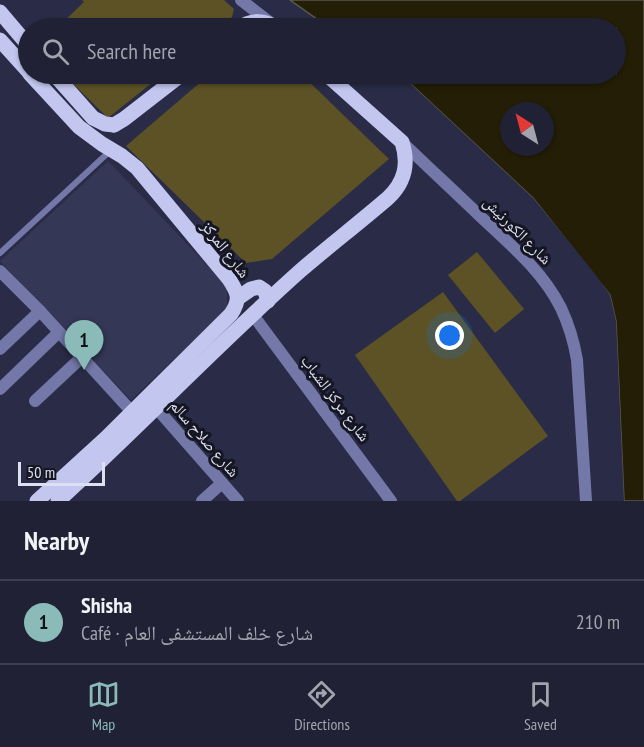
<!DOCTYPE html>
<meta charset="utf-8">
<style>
:root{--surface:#202135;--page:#28293d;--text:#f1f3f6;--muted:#a2a3ad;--line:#3d3e50;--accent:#8bbbb9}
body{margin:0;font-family:"PT Sans Narrow","Noto Naskh Arabic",sans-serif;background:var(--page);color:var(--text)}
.compass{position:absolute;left:500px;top:102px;width:54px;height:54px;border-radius:50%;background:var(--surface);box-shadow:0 2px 4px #0004;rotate:324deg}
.scale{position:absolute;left:18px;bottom:15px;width:87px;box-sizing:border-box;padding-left:6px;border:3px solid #dee0f1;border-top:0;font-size:16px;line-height:21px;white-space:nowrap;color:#dee0f1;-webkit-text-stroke:4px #151622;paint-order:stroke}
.you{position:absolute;left:450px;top:336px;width:21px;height:21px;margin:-15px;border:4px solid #fff;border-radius:50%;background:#1a73e8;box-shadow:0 0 0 9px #1a73e833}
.badge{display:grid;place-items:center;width:39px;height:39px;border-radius:50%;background:var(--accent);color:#111;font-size:20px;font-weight:700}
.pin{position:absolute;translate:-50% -50px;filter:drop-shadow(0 2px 3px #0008)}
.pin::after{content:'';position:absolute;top:32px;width:21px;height:18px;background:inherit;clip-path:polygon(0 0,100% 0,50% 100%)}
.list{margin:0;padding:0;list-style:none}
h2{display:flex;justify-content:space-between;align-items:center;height:78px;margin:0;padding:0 24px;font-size:26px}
h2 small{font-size:20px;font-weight:400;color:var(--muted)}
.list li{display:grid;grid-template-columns:39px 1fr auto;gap:18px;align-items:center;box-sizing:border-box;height:84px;padding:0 24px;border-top:2px solid var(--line)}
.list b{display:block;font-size:22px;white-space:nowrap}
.list p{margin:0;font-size:20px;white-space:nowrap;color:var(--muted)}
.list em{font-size:20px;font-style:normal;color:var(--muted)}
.icon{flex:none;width:33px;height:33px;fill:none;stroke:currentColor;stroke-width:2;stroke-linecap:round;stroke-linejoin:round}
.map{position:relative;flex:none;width:644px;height:501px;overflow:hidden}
.search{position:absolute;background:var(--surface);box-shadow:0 2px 4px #0004;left:18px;right:18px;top:18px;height:66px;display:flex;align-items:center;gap:15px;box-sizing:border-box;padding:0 21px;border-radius:33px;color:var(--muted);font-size:22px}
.sheet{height:162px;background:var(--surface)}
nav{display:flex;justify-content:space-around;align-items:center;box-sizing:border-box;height:84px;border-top:2px solid var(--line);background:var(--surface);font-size:16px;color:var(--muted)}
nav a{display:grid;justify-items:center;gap:3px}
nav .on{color:var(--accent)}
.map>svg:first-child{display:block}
.built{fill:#353757}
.green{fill:#5c5225}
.water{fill:#231e05;stroke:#5b584c;stroke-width:1.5;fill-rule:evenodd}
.pier{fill:#2a2c47}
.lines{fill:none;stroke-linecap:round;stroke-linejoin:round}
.service{stroke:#7478a8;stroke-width:6}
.minor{stroke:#7478a8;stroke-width:12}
.primary{stroke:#c3c7ef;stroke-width:15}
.labels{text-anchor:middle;stroke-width:6;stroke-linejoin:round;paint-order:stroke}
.street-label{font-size:16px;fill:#dee0f1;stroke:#151622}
</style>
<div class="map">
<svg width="644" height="501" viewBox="0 0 644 501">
<rect width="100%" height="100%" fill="#2a2c47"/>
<path class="built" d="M108 161 227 286V309L131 400 0 261Z"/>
<g class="green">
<path d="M82 0H224L234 9 232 17 218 28H57L84 2Z"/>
<path d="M63 74H163L108 118Z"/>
<path d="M210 74H301L389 159 272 259 246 263 126 146Z"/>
<path d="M477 252 524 309 495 333 448 275Z"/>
<path d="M443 292 548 436 460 501H457L355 355Z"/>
</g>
<path class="water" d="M290 0H644V501H624L616 321 610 295 533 198 400 74H616V28H350L338 22 324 24ZM509 111H545V147H509Z"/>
<path class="pier" d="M397 74H400L533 198 595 274 610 295 616 321 624 501H621L613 321 607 297 593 276 531 200Z"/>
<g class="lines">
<path class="service" d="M0 253 110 151"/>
<g class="minor">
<path d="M241 0 272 24"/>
<path d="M402 142C429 168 456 193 482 218 511 245 543 272 561 308 569 325 574 342 577 360L586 501"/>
<path d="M0 271 40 311 132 412"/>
<path d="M253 315 391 501"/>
<path d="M0 349 40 311"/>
<path d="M0 389 59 332"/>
<path d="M35 401 82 357"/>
<path d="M152 403 238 501"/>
<path d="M202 501 222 483"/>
</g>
<g class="primary">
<path d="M0 12 28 45"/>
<path d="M239 28C251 19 265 20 277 28"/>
<path d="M0 40 28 71"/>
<path d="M30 74 79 127 102 144 122 156 137 168 229 279C238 293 241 299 231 314L106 438 37 501"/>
<path d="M54 74 93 118 105 124 114 125"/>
<path d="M114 125 124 119 182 74"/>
<path d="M238 298 251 289 259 287 265 291 268 301"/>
<path d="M58 501C140 426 217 345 300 271 329 246 359 223 388 198 405 182 409 164 402 142L326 74"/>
</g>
</g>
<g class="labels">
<g class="street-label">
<text transform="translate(518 230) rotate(45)" y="6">شارع الكورنيش</text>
<text transform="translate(226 249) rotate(52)" y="6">شارع المركز</text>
<text transform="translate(336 398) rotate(53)" y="6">شارع مركز الشباب</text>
<text transform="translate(205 438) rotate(49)" y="6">شارع صلاح سالم</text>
</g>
</g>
</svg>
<svg class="compass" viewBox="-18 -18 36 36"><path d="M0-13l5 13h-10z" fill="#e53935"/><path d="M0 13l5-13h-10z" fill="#a2a3ad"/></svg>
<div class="scale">50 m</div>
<div class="you"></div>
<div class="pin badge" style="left:84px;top:370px">1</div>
<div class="search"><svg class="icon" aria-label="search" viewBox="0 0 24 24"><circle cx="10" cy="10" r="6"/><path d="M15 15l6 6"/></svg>Search here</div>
</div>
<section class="sheet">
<h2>Nearby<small></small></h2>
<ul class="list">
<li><span class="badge">1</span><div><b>Shisha</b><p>Café · شارع خلف المستشفى العام</p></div><em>210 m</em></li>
</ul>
</section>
<nav>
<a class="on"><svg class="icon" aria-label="map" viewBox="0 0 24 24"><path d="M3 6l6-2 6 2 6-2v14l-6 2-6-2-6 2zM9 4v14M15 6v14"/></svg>Map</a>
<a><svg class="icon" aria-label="directions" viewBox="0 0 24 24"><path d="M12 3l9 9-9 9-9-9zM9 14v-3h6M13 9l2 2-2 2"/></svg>Directions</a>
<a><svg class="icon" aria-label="saved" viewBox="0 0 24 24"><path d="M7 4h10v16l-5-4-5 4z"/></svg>Saved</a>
</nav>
